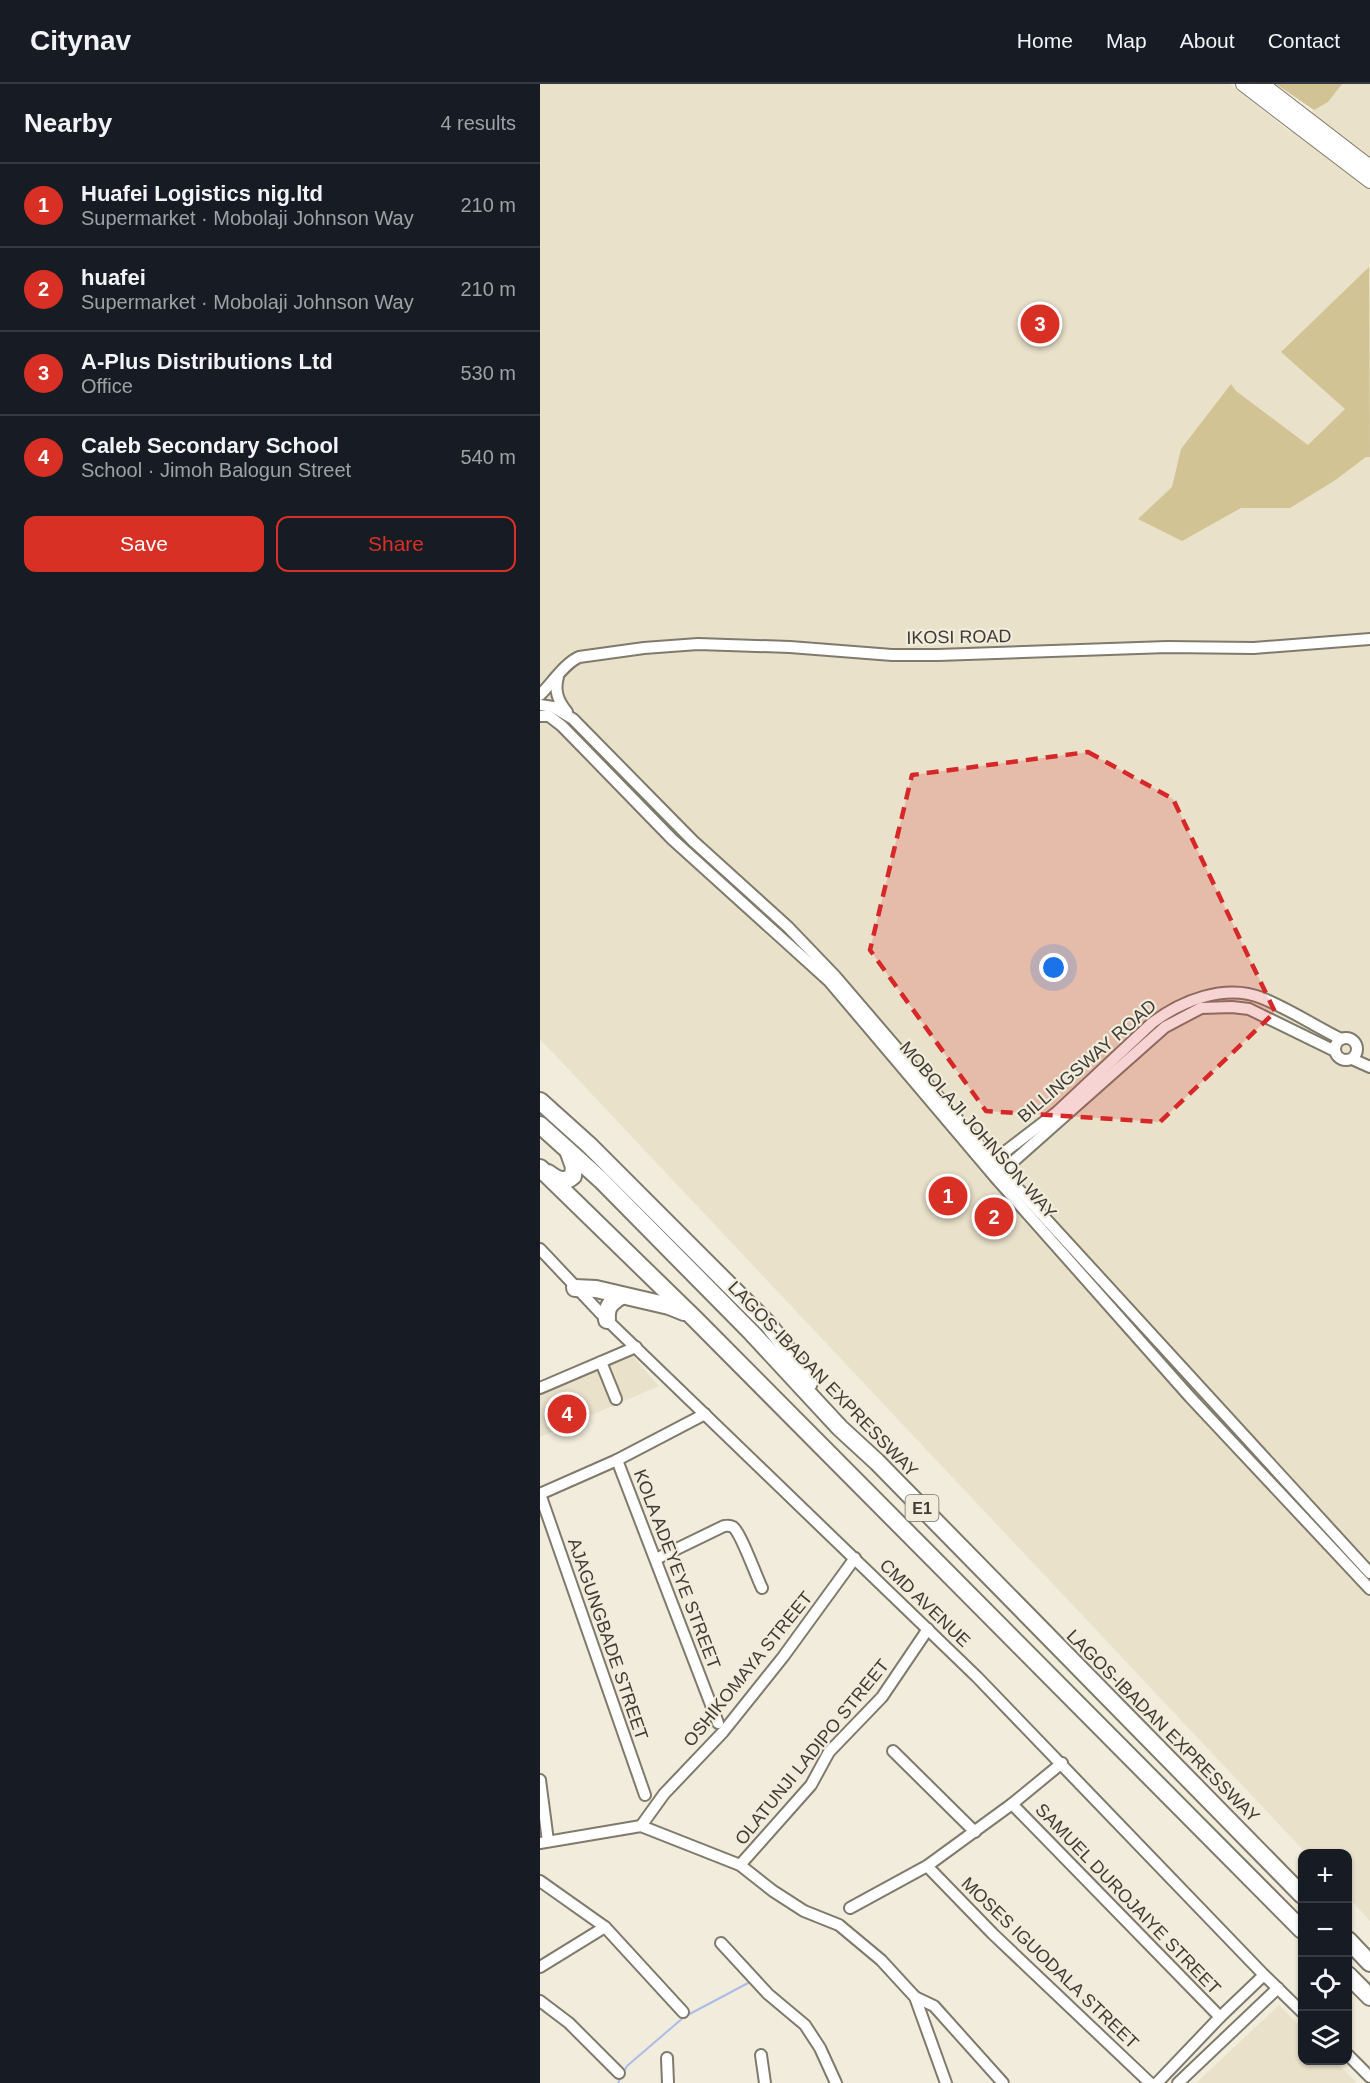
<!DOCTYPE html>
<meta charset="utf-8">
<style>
:root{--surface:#171b24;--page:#242831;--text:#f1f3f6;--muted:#9ea1a6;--line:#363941;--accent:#d93025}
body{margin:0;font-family:Arial,sans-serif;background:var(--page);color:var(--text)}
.controls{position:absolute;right:18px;bottom:18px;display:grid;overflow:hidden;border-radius:12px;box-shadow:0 2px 4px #0004}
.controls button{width:54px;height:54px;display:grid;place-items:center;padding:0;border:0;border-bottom:2px solid var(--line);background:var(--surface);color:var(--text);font:30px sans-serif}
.you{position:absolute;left:514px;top:884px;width:21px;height:21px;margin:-15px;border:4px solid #fff;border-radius:50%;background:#1a73e8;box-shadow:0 0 0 9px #1a73e833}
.badge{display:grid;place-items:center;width:39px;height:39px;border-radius:50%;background:var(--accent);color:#fff;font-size:20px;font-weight:700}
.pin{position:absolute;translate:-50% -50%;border:3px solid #fff;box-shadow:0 2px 6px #0006}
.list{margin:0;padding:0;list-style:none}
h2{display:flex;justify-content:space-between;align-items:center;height:78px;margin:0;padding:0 24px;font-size:26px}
h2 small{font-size:20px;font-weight:400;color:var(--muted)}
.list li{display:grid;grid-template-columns:39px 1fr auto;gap:18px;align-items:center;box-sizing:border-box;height:84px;padding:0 24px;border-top:2px solid var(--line)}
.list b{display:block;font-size:22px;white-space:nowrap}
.list p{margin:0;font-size:20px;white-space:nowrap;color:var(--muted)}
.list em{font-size:20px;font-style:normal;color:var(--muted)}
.actions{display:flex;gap:12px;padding:18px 24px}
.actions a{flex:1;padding:14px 0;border:2px solid var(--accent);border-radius:12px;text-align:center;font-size:21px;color:var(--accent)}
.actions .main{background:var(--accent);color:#fff}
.icon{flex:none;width:33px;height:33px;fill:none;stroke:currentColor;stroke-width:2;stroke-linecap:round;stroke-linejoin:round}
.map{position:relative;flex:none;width:830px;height:1999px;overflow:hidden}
header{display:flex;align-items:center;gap:36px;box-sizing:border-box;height:84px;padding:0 30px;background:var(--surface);border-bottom:2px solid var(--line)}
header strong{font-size:28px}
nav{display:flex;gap:33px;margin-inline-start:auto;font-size:21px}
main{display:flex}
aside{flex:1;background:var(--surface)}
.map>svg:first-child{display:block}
.built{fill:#e9e1ca}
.green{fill:#d2c395}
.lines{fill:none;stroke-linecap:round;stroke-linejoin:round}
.stream{stroke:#aabce9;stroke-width:2}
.minor-casing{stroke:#7f7a6b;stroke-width:14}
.major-casing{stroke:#7f7a6b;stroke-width:16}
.highway-casing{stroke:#7f7a6b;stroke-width:20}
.minor{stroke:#fff;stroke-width:10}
.major{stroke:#fff;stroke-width:14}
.highway{stroke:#fff;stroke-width:16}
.marked{fill:#d62828;fill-opacity:0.2;stroke:#d62828;stroke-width:4.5;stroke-dasharray:12 8;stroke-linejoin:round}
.labels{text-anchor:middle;stroke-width:4.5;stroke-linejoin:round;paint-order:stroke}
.shield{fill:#f1ecdb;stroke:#747167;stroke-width:1.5}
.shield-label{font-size:16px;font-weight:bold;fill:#3e3c35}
.street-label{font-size:18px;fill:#3e3c35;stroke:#f1ecdb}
</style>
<header>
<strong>Citynav</strong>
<nav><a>Home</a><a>Map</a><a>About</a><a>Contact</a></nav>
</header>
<main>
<aside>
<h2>Nearby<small>4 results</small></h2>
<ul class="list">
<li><span class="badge">1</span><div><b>Huafei Logistics nig.ltd</b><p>Supermarket · Mobolaji Johnson Way</p></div><em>210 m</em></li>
<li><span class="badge">2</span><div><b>huafei</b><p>Supermarket · Mobolaji Johnson Way</p></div><em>210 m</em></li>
<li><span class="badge">3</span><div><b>A-Plus Distributions Ltd</b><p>Office</p></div><em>530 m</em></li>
<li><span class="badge">4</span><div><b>Caleb Secondary School</b><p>School · Jimoh Balogun Street</p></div><em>540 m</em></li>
</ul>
<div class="actions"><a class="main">Save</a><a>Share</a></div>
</aside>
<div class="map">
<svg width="830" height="1999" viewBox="0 0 830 1999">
<rect width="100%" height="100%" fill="#f1ecdb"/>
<g class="built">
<path d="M0 0H690L750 48 774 26 788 18 802 0H830V1837L808 1813V1770L766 1769 0 955Z"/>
<path d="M89 1268 119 1302 0 1353V1308Z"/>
<path d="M739 1921 762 1944V1976L795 1977 817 1999H656Z"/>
</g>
<g class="green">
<path d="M736 0H802L788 18 774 26Z"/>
<path d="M829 183 830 373H826L794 397 750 424H701L642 457 598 435 632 403 641 365 691 300 696 307 768 361 805 325 741 268Z"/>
</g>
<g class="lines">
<path class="stream" d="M78 1999 87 1982 144 1933 210 1898"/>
<g class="minor-casing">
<g id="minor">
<path d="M18 593C14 607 18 617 27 628"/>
<path d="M0 611C12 599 25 579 39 573L104 564 158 560 250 563 352 571H398L627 563 714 564 830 555"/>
<path d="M0 621 13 623 33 635 153 757 248 843 295 892 462 1087 830 1489"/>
<path d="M0 632H9L22 642 132 755 289 897 455 1093 650 1313 830 1505"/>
<circle cx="806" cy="965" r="11"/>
<path d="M812 975 830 983"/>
<path d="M449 1080 517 1028 612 939C641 917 685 899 722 914 749 925 775 942 801 955"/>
<path d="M458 1091 625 943 661 924 692 923 709 925 795 967"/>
<path d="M0 1165 67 1236 437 1593 724 1891 762 1928"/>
<path d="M61 1278 76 1315"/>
<path d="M0 1304 96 1263"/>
<path d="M77 1376 178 1639"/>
<path d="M0 1410 105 1711"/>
<path d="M0 1410 77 1376 165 1330"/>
<path d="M116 1475 184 1442C188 1442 189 1441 193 1443 201 1449 216 1492 222 1504"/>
<path d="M353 1667 435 1748"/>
<path d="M0 1696 8 1757"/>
<path d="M472 1720 680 1933"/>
<path d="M101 1742 124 1710 183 1648 243 1573 315 1474"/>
<path d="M0 1759 101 1742 200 1781 233 1807 264 1827 299 1841 341 1876 375 1913 406 1999"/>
<path d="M200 1781 271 1701 289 1668 342 1613 388 1545"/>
<path d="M387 1782 453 1850 610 1999"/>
<path d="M0 1797 65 1843 143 1928"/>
<path d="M310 1824 387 1782 472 1720 522 1679"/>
<path d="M181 1859 228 1910 265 1941 280 1964 296 1999"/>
<path d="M0 1883 65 1843"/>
<path d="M375 1913 394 1922 463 1999"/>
<path d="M0 1917 29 1939 79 1989"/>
<path d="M221 1971 225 1999"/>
<path d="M808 1971 830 1993"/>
<path d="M127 1974 128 1999"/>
<path d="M617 1999 680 1933 724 1891"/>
<path d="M638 1999 738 1904"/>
</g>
</g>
<g class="major-casing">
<g id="major">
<path d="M703 0 830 97"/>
<path d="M722 0 830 83"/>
</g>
</g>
<g class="highway-casing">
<g id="highway">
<path d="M0 1017 50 1062 228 1240 245 1262 269 1299"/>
<path d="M0 1041 61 1096 211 1248 300 1344 337 1378 762 1811"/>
<path d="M0 1084 155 1235 762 1846"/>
<path d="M8 1089C16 1095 24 1100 33 1092L34 1083 29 1069"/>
<path d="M35 1204 56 1205 129 1222 144 1228"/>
<path d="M67 1236C66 1223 70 1219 81 1212"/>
<path d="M808 1856 830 1879"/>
<path d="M808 1891 830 1913"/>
</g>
</g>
<use href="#minor" class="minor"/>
<use href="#major" class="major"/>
<use href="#highway" class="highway"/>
</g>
<path class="marked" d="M548 668 633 715 735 928 620 1038 446 1027 330 866 372 691Z"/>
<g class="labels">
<rect class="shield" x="365.5" y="1411" width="33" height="26" rx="4.5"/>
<g class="shield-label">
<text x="382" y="1430">E1</text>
</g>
<g class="street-label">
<text transform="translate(419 553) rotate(-1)" y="6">IKOSI ROAD</text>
<text transform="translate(547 977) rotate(-41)" y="6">BILLINGSWAY ROAD</text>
<text transform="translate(438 1046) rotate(49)" y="6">MOBOLAJI JOHNSON WAY</text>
<text transform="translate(283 1295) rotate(46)" y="6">LAGOS-IBADAN EXPRESSWAY</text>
<text transform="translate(137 1485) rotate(69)" y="6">KOLA ADEYEYE STREET</text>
<text transform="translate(385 1519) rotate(44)" y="6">CMD AVENUE</text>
<text transform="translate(68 1555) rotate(71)" y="6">AJAGUNGBADE STREET</text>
<text transform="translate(208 1585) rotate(-51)" y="6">OSHIKOMAYA STREET</text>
<text transform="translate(623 1642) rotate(45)" y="6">LAGOS-IBADAN EXPRESSWAY</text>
<text transform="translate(272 1668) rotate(-51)" y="6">OLATUNJI LADIPO STREET</text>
<text transform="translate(588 1815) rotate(46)" y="6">SAMUEL DUROJAIYE STREET</text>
<text transform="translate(510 1879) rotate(44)" y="6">MOSES IGUODALA STREET</text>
</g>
</g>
</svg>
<div class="controls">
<button>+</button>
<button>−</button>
<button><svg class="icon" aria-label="locate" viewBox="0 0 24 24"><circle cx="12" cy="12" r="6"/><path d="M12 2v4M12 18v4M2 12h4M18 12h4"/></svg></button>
<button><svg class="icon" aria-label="layers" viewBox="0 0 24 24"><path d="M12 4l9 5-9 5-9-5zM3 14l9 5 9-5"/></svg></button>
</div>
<div class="you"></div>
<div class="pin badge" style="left:408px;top:1112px">1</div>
<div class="pin badge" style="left:454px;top:1133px">2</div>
<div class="pin badge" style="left:500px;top:240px">3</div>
<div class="pin badge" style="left:27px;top:1330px">4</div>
</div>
</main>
